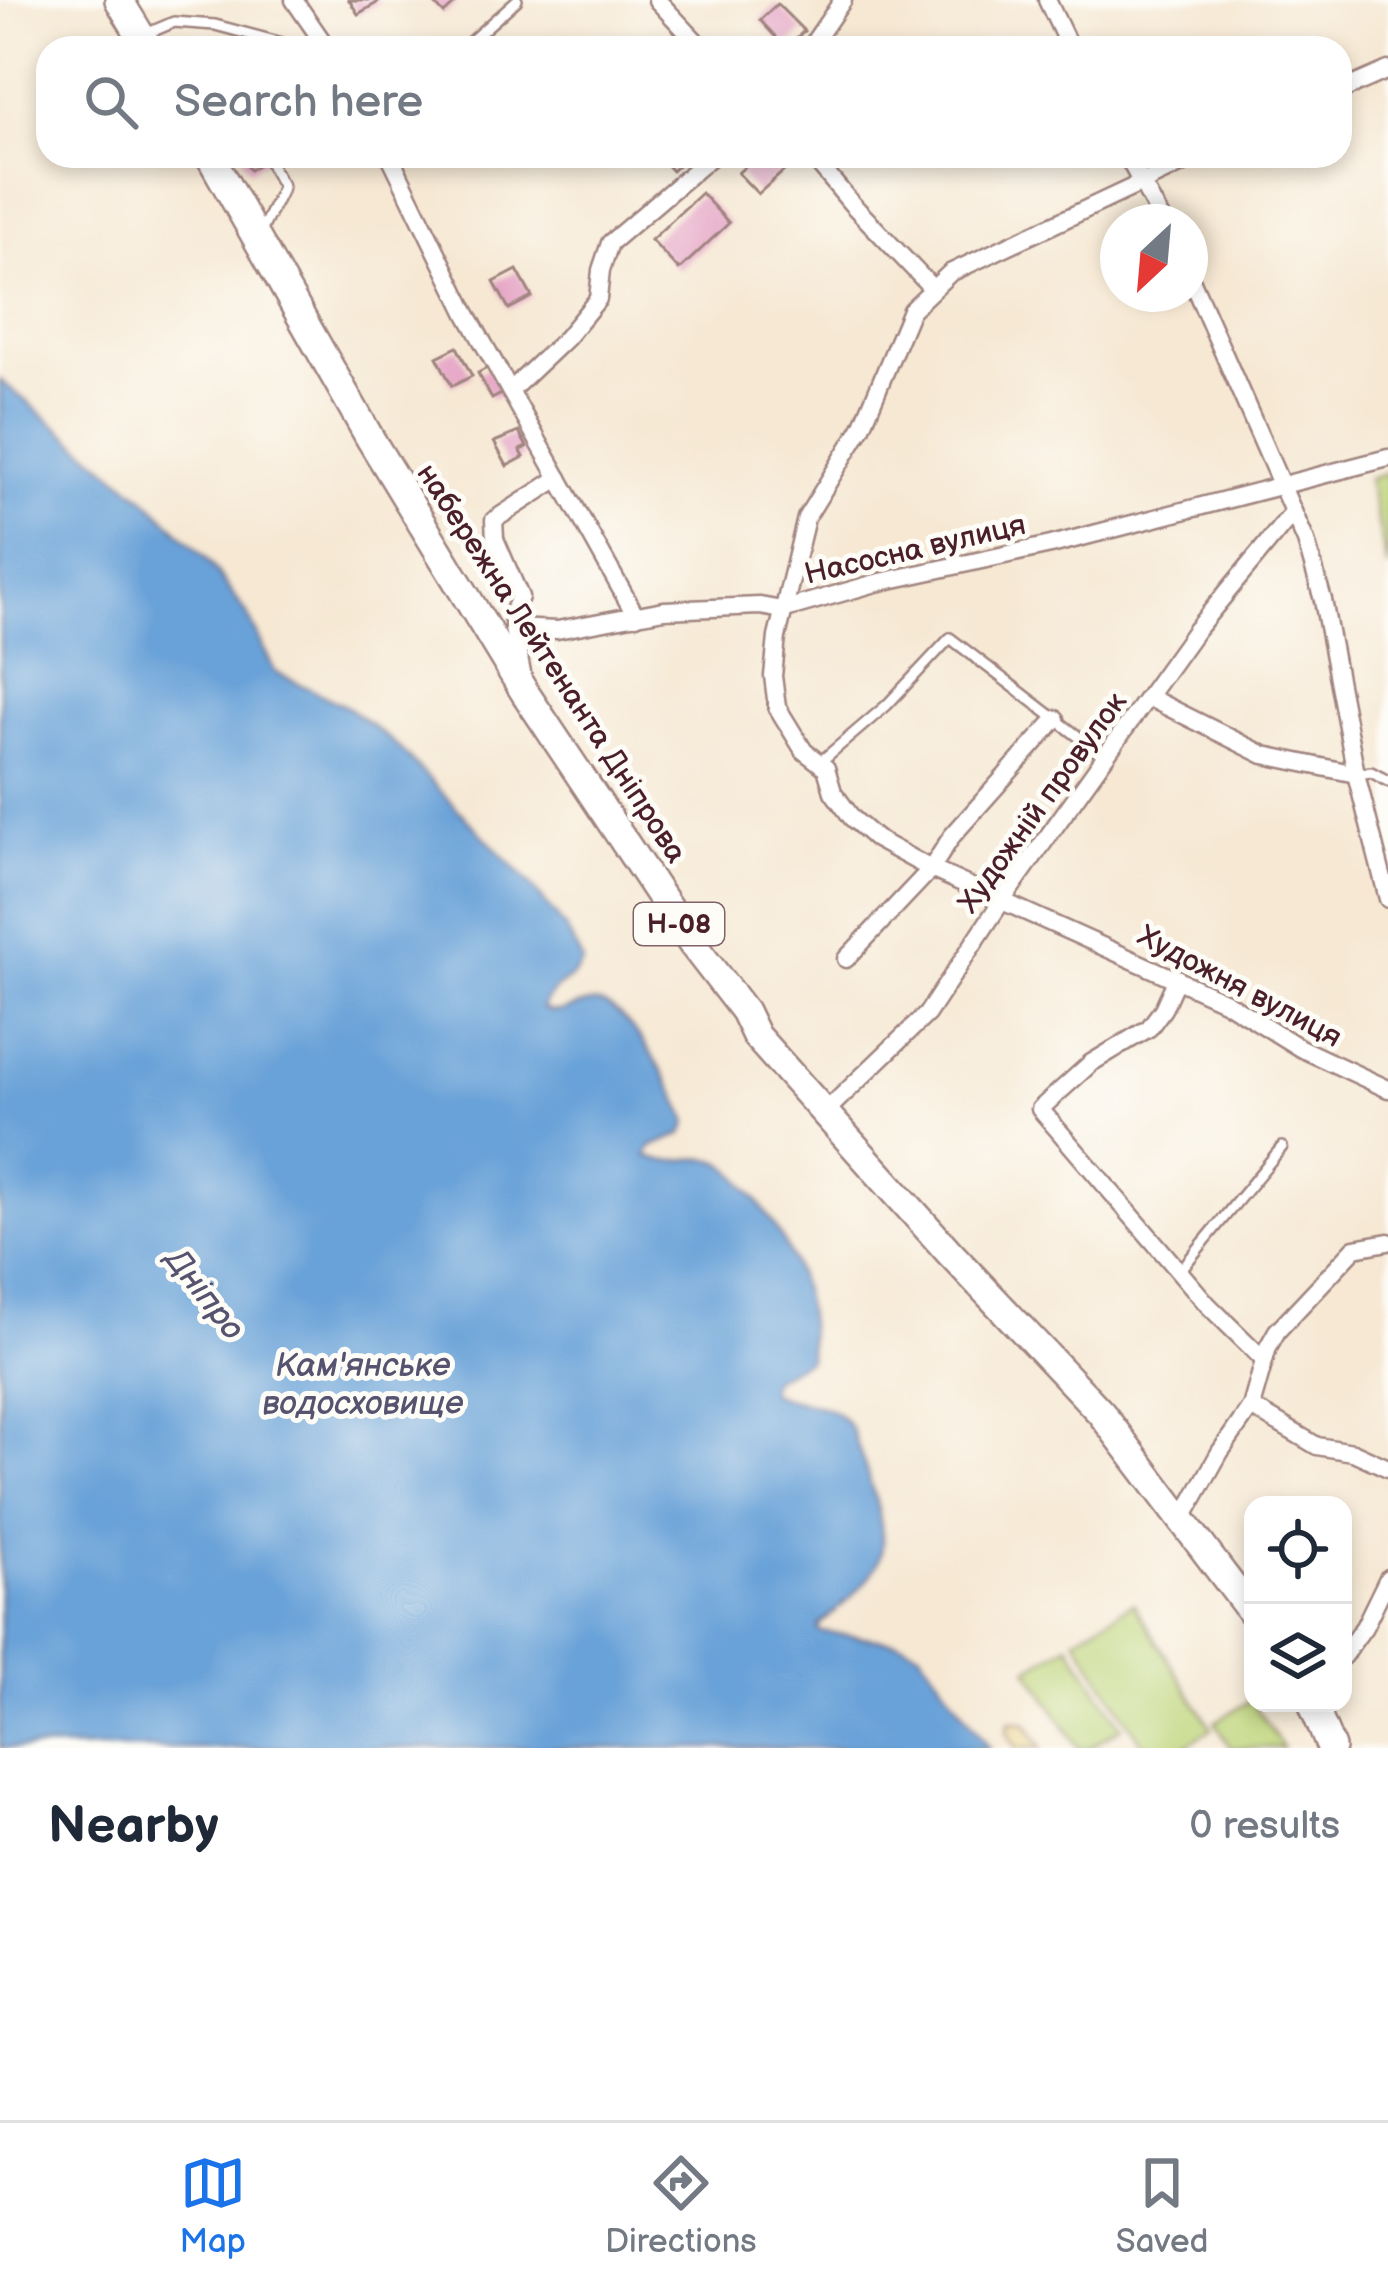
<!DOCTYPE html>
<meta charset="utf-8">
<style>
:root{--surface:#fff;--page:#f6f6f7;--text:#1f2937;--muted:#747a83;--line:#e0e1e3;--accent:#1a73e8}
body{margin:0;font-family:"Balsamiq Sans",sans-serif;background:var(--page);color:var(--text)}
.controls{position:absolute;right:36px;bottom:36px;display:grid;overflow:hidden;border-radius:24px;box-shadow:0 6px 18px #0003}
.controls button{width:108px;height:108px;display:grid;place-items:center;padding:0;border:0;border-bottom:3px solid var(--line);background:var(--surface);color:var(--text);font:60px sans-serif}
.compass{position:absolute;left:1100px;top:204px;width:108px;height:108px;border-radius:50%;background:var(--surface);box-shadow:0 6px 18px #0003;rotate:206deg}
.list{margin:0;padding:0;list-style:none}
h2{display:flex;justify-content:space-between;align-items:center;height:156px;margin:0;padding:0 48px;font-size:51px}
h2 small{font-size:39px;font-weight:400;color:var(--muted)}
.icon{flex:none;width:66px;height:66px;fill:none;stroke:currentColor;stroke-width:2;stroke-linecap:round;stroke-linejoin:round}
.map{position:relative;flex:none;width:1388px;height:1748px;overflow:hidden}
.search{position:absolute;background:var(--surface);box-shadow:0 6px 18px #0003;left:36px;right:36px;top:36px;height:132px;display:flex;align-items:center;gap:30px;box-sizing:border-box;padding:0 42px;border-radius:36px;color:var(--muted);font-size:45px}
.sheet{height:372px;background:var(--surface)}
nav{display:flex;justify-content:space-around;align-items:center;box-sizing:border-box;height:168px;border-top:3px solid var(--line);background:var(--surface);font-size:33px;color:var(--muted)}
nav a{display:grid;justify-items:center;gap:6px}
nav .on{color:var(--accent)}
.map>svg:first-child{display:block}
.green{fill:#bdd478;stroke:#847a52;stroke-width:3}
.sand{fill:#eeda9e;stroke:#9c7c64;stroke-width:3}
.water{fill:#69a2d8;stroke:#5a6082;stroke-width:3}
.building{fill:#e6a8c7}
.lines{fill:none;stroke-linecap:round;stroke-linejoin:round}
.lane-casing{stroke:#a0847f;stroke-width:14}
.street-casing{stroke:#a0847f;stroke-width:21}
.primary-casing{stroke:#a0847f;stroke-width:32}
.lane{stroke:#fff;stroke-width:9}
.street{stroke:#fff;stroke-width:16}
.primary{stroke:#fff;stroke-width:27}
.labels{text-anchor:middle;stroke-width:10;stroke-linejoin:round;paint-order:stroke}
.shield{fill:#fdfcf7;stroke:#806168;stroke-width:3}
.shield-label{font-size:27px;font-weight:bold;fill:#4a1f2b}
.street-label{font-size:30px;fill:#4a1f2b;stroke:#fdfcf7}
.water-label{font-size:33px;font-style:italic;fill:#565370;stroke:#fdfcf7}
</style>
<div class="map">
<svg width="1388" height="1748" viewBox="0 0 1388 1748">
<rect width="100%" height="100%" fill="#fdfcf7"/>
<filter id="ink" filterUnits="userSpaceOnUse"><feTurbulence type="fractalNoise" baseFrequency=".00833" numOctaves="2"/><feDisplacementMap in="SourceGraphic" scale="24" xChannelSelector="R" yChannelSelector="G"/><feConvolveMatrix kernelMatrix="1 2 1 2 8 2 1 2 1" color-interpolation-filters="sRGB"/></filter>
<filter id="wash" filterUnits="userSpaceOnUse"><feTurbulence type="fractalNoise" baseFrequency=".004" numOctaves="4" result="noise"/><feDisplacementMap in="SourceGraphic" scale="48" xChannelSelector="R" yChannelSelector="G"/><feGaussianBlur stdDeviation="2.7" result="paint"/><feColorMatrix in="noise" values="0 0 0 0 0 0 0 0 0 0 0 0 0 0 0 0 0 1.4 0 .05"/><feComposite in="paint" operator="in"/></filter>
<g filter="url(#wash)">
<rect width="100%" height="100%" fill="#f6e8d3"/>
<g class="green">
<path d="M1388 473V569L1368 479Z"/>
<path d="M1133 1603 1212 1729 1182 1748H1145L1076 1638Z"/>
<path d="M1069 1644 1122 1727 1089 1748H1079L1028 1669Z"/>
<path d="M1253 1699V1703L1283 1748H1231L1215 1722Z"/>
</g>
<path class="sand" d="M1009 1722 1026 1723 1042 1748H1017L1007 1731Z"/>
<path class="water" d="M0 380 147 500 206 558 247 614 275 672 349 708 395 744 530 884 566 929 583 962C574 982 549 987 542 1008 561 1020 576 1001 597 1003 628 1006 678 1093 688 1122L683 1134 651 1147 647 1156C671 1168 697 1152 720 1162 731 1167 740 1179 747 1188 789 1237 812 1294 809 1359L772 1379 769 1392C799 1408 832 1396 852 1430 862 1462 888 1520 881 1552 876 1580 839 1607 819 1625L818 1631 899 1642 919 1651 990 1748H0Z"/>
<g id="blocks">
<g class="building">
<path d="M349 0H382L358 14Z"/>
<path d="M431 0H459L444 14Z"/>
<path d="M777 4 804 31 786 48 760 20Z"/>
<path d="M241 156H271L250 170Z"/>
<path d="M658 156H688L672 171Z"/>
<path d="M756 156H775L786 169 758 194 738 173Z"/>
<path d="M701 193 729 223 679 270 651 240Z"/>
<path d="M517 270 532 297 509 309 494 282Z"/>
<path d="M457 347 472 376 452 386 437 357Z"/>
<path d="M489 367 503 393 492 399 478 373Z"/>
<path d="M519 432 527 447 520 450 524 457 507 466 494 442Z"/>
</g>
</g>
</g>
<g filter="url(#ink)">
<use href="#blocks" fill-opacity="0" stroke="#a0847f" stroke-width="3"/>
<g class="lines">
<g class="lane-casing">
<g id="lane">
<path d="M146 34 174 22 215 25 301 48"/>
<path d="M463 48 517 0"/>
<path d="M259 236 283 187 266 156"/>
<path d="M819 763 887 705 950 638 1105 757"/>
<path d="M1356 774 1371 772 1388 781"/>
<path d="M1179 1272 1282 1147"/>
</g>
</g>
<g class="street-casing">
<g id="street">
<path d="M294 0 327 48"/>
<path d="M657 0 702 48"/>
<path d="M1047 0 1070 48"/>
<path d="M810 48 843 0"/>
<path d="M1340 91 1388 70"/>
<path d="M390 156 467 314 636 616"/>
<path d="M812 156 851 203 932 288"/>
<path d="M1127 156 1163 222"/>
<path d="M1199 156 950 273 911 310 862 427 806 518 777 637 773 676 777 707 804 751 826 768 833 792 852 818 876 839 931 869 1226 1002 1300 1048 1388 1089"/>
<path d="M1190 277 1306 541 1323 600 1356 774 1388 899"/>
<path d="M510 391 566 338 598 299 601 270 610 243 712 156"/>
<path d="M516 639 512 615 520 597 495 539 494 520 559 478"/>
<path d="M523 678 513 628 557 630 664 610 760 606 782 610 876 583 1051 545 1388 458"/>
<path d="M1150 698 1264 755 1356 774"/>
<path d="M846 959 931 869 952 836 1056 719"/>
<path d="M1177 978 1163 1009 1149 1028 1091 1063 1040 1109 1208 1305 1264 1360"/>
<path d="M823 1114 927 1014 1003 899 1195 631 1293 512"/>
<path d="M1251 1407 1317 1446 1353 1452 1388 1468"/>
<path d="M1182 1520 1220 1452 1251 1407 1268 1347 1277 1331 1355 1248 1388 1242"/>
<path d="M1343 1656 1364 1627 1388 1578"/>
</g>
</g>
<g class="primary-casing">
<g id="primary">
<path d="M119 0 148 48"/>
<path d="M210 156 371 440 525 693 693 945 744 1011 756 1036 949 1252 1101 1413 1253 1614"/>
<path d="M1312 1703 1331 1748"/>
</g>
</g>
<use href="#lane" class="lane"/>
<use href="#street" class="street"/>
<use href="#primary" class="primary"/>
</g>
</g>
<g class="labels">
<rect class="shield" x="634" y="903" width="90" height="42" rx="9"/>
<g class="shield-label">
<text x="679" y="933">Н-08</text>
</g>
<g class="street-label">
<text transform="translate(915 549) rotate(-13)" y="10">Насосна вулиця</text>
<text transform="translate(552 663) rotate(57)" y="10">набережна Лейтенанта Дніпрова</text>
<text transform="translate(1042 802) rotate(-54)" y="10">Художній провулок</text>
<text transform="translate(1240 986) rotate(28)" y="10">Художня вулиця</text>
</g>
<g class="water-label">
<text transform="translate(206 1293) rotate(52)" y="12">Дніпро</text>
<text x="363" y="1376">Кам'янське<tspan x="363" dy="38">водосховище</tspan></text>
</g>
</g>
</svg>
<div class="controls">
<button><svg class="icon" aria-label="locate" viewBox="0 0 24 24"><circle cx="12" cy="12" r="6"/><path d="M12 2v4M12 18v4M2 12h4M18 12h4"/></svg></button>
<button><svg class="icon" aria-label="layers" viewBox="0 0 24 24"><path d="M12 4l9 5-9 5-9-5zM3 14l9 5 9-5"/></svg></button>
</div>
<svg class="compass" viewBox="-18 -18 36 36"><path d="M0-13l5 13h-10z" fill="#e53935"/><path d="M0 13l5-13h-10z" fill="#747a83"/></svg>
<div class="search"><svg class="icon" aria-label="search" viewBox="0 0 24 24"><circle cx="10" cy="10" r="6"/><path d="M15 15l6 6"/></svg>Search here</div>
</div>
<section class="sheet">
<h2>Nearby<small>0 results</small></h2>
<ul class="list">
</ul>
</section>
<nav>
<a class="on"><svg class="icon" aria-label="map" viewBox="0 0 24 24"><path d="M3 6l6-2 6 2 6-2v14l-6 2-6-2-6 2zM9 4v14M15 6v14"/></svg>Map</a>
<a><svg class="icon" aria-label="directions" viewBox="0 0 24 24"><path d="M12 3l9 9-9 9-9-9zM9 14v-3h6M13 9l2 2-2 2"/></svg>Directions</a>
<a><svg class="icon" aria-label="saved" viewBox="0 0 24 24"><path d="M7 4h10v16l-5-4-5 4z"/></svg>Saved</a>
</nav>
